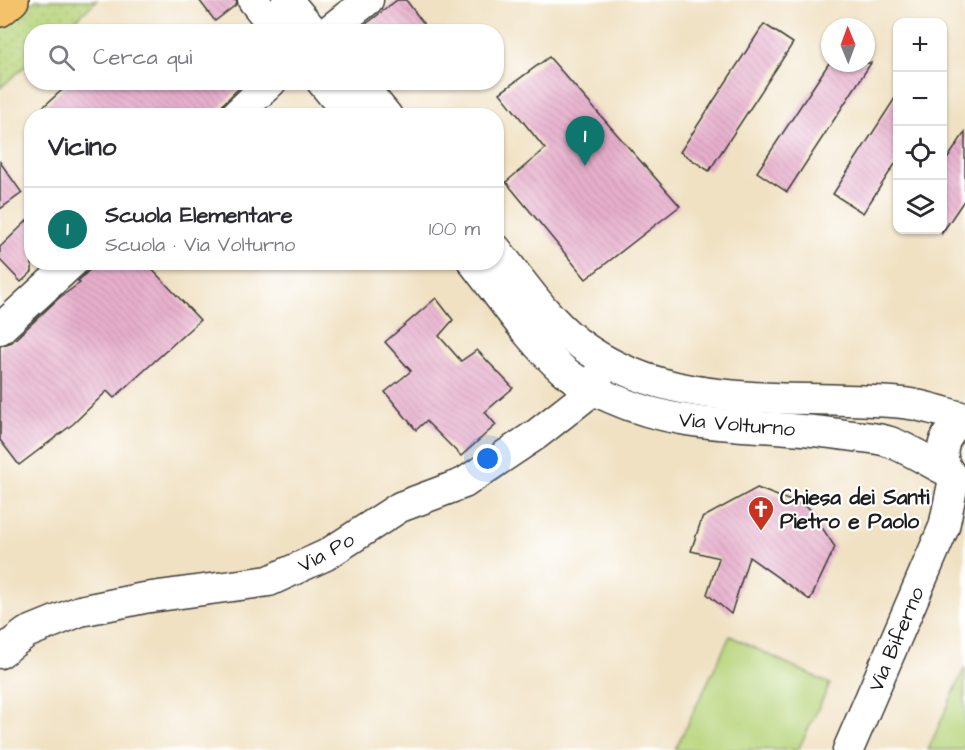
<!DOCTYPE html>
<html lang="it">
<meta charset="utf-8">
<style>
:root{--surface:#fff;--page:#f2f2f3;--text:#2b2b33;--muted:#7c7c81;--line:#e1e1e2;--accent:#0f766e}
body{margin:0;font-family:"Architects Daughter",sans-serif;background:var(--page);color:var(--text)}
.controls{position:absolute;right:18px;top:18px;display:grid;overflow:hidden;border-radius:12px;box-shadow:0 2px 4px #0004}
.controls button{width:54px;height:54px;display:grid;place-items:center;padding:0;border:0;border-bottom:2px solid var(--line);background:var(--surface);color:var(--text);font:30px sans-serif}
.compass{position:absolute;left:821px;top:18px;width:54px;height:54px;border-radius:50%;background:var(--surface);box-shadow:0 2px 4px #0004;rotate:359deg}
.you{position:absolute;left:488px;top:459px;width:21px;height:21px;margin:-15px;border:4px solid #fff;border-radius:50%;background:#1a73e8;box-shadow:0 0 0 9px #1a73e833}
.badge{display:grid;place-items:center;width:39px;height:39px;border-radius:50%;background:var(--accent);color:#fff;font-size:20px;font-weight:700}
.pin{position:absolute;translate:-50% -50px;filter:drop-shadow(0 2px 3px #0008)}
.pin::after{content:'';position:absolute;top:32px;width:21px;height:18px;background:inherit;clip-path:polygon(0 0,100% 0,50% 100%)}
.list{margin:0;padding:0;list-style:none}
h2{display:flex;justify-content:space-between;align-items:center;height:78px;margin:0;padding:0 24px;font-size:26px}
h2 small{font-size:20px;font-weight:400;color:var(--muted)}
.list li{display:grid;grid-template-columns:39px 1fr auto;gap:18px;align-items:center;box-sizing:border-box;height:84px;padding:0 24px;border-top:2px solid var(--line)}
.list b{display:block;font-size:22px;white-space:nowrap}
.list p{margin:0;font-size:20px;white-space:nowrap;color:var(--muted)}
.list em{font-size:20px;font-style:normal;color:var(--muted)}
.icon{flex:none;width:33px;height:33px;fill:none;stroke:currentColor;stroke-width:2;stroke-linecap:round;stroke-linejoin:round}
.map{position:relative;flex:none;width:965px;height:750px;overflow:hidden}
.search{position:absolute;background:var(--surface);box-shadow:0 2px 4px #0004;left:24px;top:24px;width:480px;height:66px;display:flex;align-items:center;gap:15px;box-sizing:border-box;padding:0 21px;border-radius:24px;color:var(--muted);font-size:22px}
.panel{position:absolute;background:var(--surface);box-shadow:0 2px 4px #0004;left:24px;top:108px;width:480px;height:162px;border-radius:24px}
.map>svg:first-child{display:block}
.grass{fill:url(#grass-dots);stroke:#6a784b;stroke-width:1.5}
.park{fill:#b7d47a;stroke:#6a784b;stroke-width:1.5}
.building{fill:url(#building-back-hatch)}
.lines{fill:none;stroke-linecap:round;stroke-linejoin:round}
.minor-casing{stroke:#3c3a35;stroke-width:33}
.major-casing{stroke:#3c3a35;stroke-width:36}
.minor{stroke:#fff;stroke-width:30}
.major{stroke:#f4c26a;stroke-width:33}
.labels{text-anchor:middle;stroke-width:4.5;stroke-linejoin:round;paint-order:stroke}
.street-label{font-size:21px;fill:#1c1c1c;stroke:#fff}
.poi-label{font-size:21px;font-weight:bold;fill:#1c1c1c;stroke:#fff;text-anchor:start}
</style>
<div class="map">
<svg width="965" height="750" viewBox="0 0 965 750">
<defs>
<pattern id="grass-dots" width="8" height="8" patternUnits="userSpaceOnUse" patternTransform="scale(1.5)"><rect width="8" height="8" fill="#b7d47a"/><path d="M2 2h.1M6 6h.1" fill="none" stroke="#9db569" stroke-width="1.8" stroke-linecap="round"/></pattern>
<pattern id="building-back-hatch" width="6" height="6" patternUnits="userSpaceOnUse" patternTransform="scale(1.5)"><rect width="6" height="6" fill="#e7afcc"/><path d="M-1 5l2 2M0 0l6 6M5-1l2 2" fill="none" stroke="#c696af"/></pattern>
</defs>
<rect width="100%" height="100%" fill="#fff"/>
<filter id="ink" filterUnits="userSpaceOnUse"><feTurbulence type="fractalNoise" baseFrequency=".0167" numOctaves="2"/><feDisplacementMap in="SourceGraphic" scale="12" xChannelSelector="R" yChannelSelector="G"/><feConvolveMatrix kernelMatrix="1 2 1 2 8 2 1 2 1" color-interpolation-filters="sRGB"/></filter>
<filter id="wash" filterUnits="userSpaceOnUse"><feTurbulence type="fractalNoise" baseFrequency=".008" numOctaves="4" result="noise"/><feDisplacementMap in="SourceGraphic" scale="24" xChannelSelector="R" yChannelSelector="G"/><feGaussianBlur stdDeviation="1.35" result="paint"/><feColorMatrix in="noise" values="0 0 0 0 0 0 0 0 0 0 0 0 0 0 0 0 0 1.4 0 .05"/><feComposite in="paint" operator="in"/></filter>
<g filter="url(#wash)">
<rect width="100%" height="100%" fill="#f0e1c2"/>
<path class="grass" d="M36 0H97L64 31 32 32 31 61 0 88V29Z"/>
<g class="park">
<path d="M730 636 830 684 798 750H675Z"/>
<path d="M965 667V750H928Z"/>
</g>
<g id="blocks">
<g class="building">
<path d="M199 0H236L237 4 215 21Z"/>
<path d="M397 0H406L430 32H356Z"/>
<path d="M764 24 793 43 709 171 680 152Z"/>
<path d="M549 57 680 206 586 279 506 182 545 149 500 93Z"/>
<path d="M829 63H871L787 192 757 172Z"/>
<path d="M71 82H245L211 116H33Z"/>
<path d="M897 95V161L863 213 833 194Z"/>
<path d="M965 132V199L942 233V167Z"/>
<path d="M0 162 22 193 0 209Z"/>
<path d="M32 216V272L21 282 0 260V247Z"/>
<path d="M98 262H145L200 320 114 398 107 391 73 424 19 465 0 440V346L12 342 59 298 80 283 78 281Z"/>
<path d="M436 298 453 320 439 336 461 361 477 350 513 388 485 412 496 425 461 456 426 421 416 430 385 392 411 371 385 342Z"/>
<path d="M757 488 809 508 835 547 810 600 749 557 731 614 707 594 719 558 691 551 702 518Z"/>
</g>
</g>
</g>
<g filter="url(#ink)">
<use href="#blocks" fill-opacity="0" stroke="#3c3a35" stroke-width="1.5"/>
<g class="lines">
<g class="minor-casing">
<g id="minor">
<path d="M253 0 278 32"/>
<path d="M287 0 314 32"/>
<path d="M327 32 368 0"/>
<path d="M322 82 350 116"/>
<path d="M359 82 387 116"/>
<path d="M235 116 271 82"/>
<path d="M496 249C521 280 545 317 577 342 670 414 794 393 903 403 924 405 945 413 965 418"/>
<path d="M473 262C502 299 529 340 564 371 578 382 595 391 611 398 689 433 764 422 845 435 859 437 876 437 890 442 909 449 929 462 947 471"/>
<path d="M0 329 73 262"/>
<path d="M957 480C934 463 940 431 965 420"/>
<path d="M0 653 26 633 80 611 144 598 269 581 326 555 400 507 464 483 537 434 593 390 604 360"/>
<path d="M848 750 944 527 954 479"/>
</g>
</g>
<g class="major-casing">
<path id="major" d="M0 10 12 0"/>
</g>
<use href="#minor" class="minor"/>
<use href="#major" class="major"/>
</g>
</g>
<defs>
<g id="church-pin" transform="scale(1.35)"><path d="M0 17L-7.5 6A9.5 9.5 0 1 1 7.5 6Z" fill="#c8321e" stroke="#fff"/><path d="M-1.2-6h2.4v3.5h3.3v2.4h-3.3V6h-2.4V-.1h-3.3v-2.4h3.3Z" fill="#fff"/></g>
</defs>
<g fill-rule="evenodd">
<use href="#church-pin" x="761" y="509"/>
</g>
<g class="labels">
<g class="street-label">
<text transform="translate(737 424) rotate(5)" y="7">Via Volturno</text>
<text transform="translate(326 552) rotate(-29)" y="7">Via Po</text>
<text transform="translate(896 639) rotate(-67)" y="7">Via Biferno</text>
</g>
<g class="poi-label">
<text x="780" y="504">Chiesa dei Santi<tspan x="780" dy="24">Pietro e Paolo</tspan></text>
</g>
</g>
</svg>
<div class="controls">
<button>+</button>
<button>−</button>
<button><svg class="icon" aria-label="locate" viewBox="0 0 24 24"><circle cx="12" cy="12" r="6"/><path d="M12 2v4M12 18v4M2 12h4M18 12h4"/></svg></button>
<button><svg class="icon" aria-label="layers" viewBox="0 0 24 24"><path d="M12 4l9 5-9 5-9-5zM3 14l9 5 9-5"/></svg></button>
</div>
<svg class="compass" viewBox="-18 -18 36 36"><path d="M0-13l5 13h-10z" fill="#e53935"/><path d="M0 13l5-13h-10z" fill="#7c7c81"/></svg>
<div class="you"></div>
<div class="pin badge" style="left:585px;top:166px">1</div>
<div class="search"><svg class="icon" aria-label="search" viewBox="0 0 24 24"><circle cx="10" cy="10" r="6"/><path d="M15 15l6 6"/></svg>Cerca qui</div>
<section class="panel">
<h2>Vicino<small></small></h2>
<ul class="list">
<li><span class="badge">1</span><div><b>Scuola Elementare</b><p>Scuola · Via Volturno</p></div><em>100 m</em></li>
</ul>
</section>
</div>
